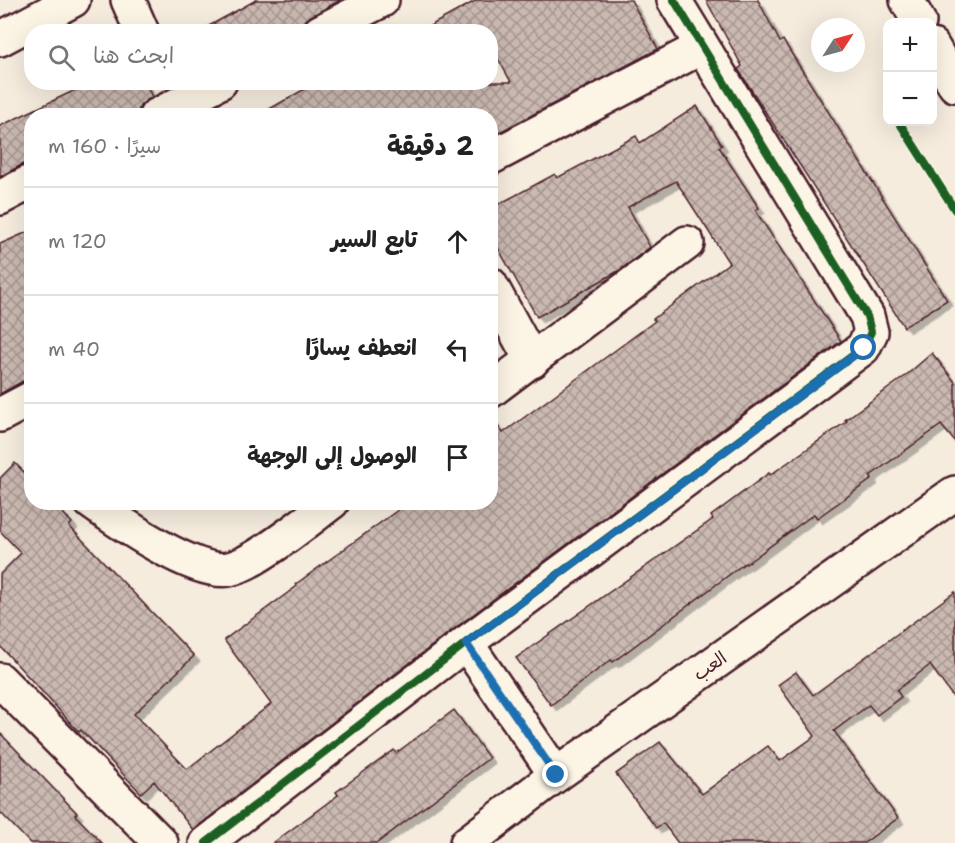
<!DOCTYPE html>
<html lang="ar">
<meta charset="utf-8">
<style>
:root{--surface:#fff;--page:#f2f2f2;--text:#222;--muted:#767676;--line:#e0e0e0}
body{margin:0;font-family:"Shantell Sans","Playpen Sans Arabic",sans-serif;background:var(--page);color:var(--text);direction:rtl}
.controls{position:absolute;right:18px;top:18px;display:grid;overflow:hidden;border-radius:12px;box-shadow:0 6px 24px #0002}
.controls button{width:54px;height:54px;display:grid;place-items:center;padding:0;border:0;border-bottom:2px solid var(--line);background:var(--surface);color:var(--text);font:30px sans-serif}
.compass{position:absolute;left:811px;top:18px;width:54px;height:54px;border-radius:50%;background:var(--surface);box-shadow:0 6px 24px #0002;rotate:54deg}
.stop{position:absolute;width:18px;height:18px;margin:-14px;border:4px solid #1f6fb2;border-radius:50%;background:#fff}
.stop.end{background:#1f6fb2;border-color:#fff;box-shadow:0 2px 6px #0008}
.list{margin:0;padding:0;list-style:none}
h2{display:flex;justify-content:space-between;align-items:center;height:78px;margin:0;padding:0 24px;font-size:26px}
h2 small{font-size:20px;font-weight:400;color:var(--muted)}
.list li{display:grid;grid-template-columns:39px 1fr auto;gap:18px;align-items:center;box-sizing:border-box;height:108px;padding:0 24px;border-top:2px solid var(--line)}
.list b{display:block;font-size:22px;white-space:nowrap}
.list em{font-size:20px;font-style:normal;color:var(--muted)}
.icon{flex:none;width:33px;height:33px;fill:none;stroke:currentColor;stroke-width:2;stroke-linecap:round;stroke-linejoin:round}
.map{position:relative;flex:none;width:955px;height:843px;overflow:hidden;direction:ltr}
.search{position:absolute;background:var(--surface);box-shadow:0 6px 24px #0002;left:24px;top:24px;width:474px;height:66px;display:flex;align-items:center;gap:15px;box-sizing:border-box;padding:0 21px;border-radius:24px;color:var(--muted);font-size:22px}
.panel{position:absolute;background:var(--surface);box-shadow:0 6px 24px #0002;left:24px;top:108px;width:474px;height:402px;border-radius:24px;direction:rtl}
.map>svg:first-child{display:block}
.building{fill:url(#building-cross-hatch);stroke:#4a1f2b;stroke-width:1.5;filter:url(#shadow)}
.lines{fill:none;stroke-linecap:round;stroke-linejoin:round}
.minor-casing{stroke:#4a1f2b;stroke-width:38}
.minor{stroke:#fcf5e5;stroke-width:33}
.cycleway-casing{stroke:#fcf5e5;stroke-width:11}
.cycleway{stroke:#1b5e20;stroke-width:8}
.route{stroke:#1f6fb2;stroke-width:8}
.labels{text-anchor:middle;stroke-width:6;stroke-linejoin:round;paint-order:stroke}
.street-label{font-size:18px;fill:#4a1f2b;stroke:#fcf5e5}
</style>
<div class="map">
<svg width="955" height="843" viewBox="0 0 955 843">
<defs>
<pattern id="building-cross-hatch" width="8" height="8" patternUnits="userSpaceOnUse" patternTransform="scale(1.5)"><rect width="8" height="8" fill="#cab9b1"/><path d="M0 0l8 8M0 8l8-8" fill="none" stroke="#a69690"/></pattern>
<filter id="shadow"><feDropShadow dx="5.5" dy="5.5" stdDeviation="0" flood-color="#0004"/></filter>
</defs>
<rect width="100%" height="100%" fill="#f5ecde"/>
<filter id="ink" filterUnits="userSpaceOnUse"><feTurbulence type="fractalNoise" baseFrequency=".0167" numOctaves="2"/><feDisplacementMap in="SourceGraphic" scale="12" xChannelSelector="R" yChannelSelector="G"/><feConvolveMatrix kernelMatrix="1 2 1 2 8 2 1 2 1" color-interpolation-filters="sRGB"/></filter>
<g filter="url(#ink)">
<g class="building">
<path d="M256 0H341L311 16 304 22 301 32H198Z"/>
<path d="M477 0H631L658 49 490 137V116H257L317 82H511L490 44V32H419Z"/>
<path d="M706 0H758L780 42 783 40 947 300 904 327 738 69 742 66Z"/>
<path d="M92 82H145L152 97 140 106 138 113 133 116H32V162L23 164 0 177V126Z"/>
<path d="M697 106 722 145 719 147 759 208 755 210 841 341 455 628 193 830 154 781 141 793 81 730 79 732 0 646V574L21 553 0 531V478L15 463 32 480V502H53L72 523 69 526 194 656 134 714 187 769 271 704 224 640 297 586 296 584 409 502H490V416L503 433 655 321 653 319 729 263 676 181 628 207 650 247 620 270 537 317 490 234V209L555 174 557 178 636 136 640 143Z"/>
<path d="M32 230V379L23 381 0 394V244Z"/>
<path d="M932 353 955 382V442L941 425 870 476 872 479 817 518 814 514 746 564 745 563 613 662 611 660 551 705 516 658 713 519 711 516 769 473 770 475 847 421 845 420 904 377Z"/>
<path d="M955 592V700L930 665 897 690 901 697 877 715 869 705 834 731 898 818 864 843H678L663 823 656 828 616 774 660 742 702 794 768 746 780 761 815 736 778 685 796 672 813 695Z"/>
<path d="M454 710 489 758 377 843H273L338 795 336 792 394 750 396 753Z"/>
<path d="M0 733 77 813 75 815 102 843H30L0 812Z"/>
</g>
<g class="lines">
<g class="minor-casing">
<g id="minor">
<path d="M128 0 142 32"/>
<path d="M907 0 919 22"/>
<path d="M320 32 382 0"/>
<path d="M0 39 73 0"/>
<path d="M932 46 955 85"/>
<path d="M156 116 220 82"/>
<path d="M490 158 702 47"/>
<path d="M0 198 32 181"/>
<path d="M490 284 532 361"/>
<path d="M490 391 687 243"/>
<path d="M0 415 32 398"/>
<path d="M91 502C119 522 196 576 229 569 255 564 309 519 332 502"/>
<path d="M466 643 556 775"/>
<path d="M0 680 161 843"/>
<path d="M206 843 466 643 863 348 871 332 867 316 674 0"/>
<path d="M467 843 556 775 955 493"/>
</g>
</g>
<use href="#minor" class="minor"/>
<g class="cycleway-casing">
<g id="cycleway">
<path d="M899 122 955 210"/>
<path d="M206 843 466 643 863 348 871 332 867 316 674 0"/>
</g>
</g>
<use href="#cycleway" class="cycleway"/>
</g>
</g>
<g class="lines" filter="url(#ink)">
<path class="route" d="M556 775 466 643 864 348"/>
</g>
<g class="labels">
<g class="street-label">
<text transform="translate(710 666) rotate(-35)" y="6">العب</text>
</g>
</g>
</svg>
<div class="controls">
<button>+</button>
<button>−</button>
</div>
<svg class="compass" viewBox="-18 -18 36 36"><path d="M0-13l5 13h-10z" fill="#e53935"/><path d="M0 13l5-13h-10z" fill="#767676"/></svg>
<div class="stop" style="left:864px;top:348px"></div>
<div class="stop end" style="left:556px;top:775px"></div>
<div class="search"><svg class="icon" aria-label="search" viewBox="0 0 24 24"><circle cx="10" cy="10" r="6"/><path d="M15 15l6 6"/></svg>ابحث هنا</div>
<section class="panel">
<h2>2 دقيقة<small>سيرًا · 160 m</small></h2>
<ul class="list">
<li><svg class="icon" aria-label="ahead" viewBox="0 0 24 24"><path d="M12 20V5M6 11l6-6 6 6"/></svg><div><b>تابع السير</b></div><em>120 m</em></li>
<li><svg class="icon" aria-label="left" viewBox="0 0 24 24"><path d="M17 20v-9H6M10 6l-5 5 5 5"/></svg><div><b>انعطف يسارًا</b></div><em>40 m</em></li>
<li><svg class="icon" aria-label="arrive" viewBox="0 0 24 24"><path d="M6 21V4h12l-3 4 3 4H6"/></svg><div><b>الوصول إلى الوجهة</b></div></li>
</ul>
</section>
</div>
